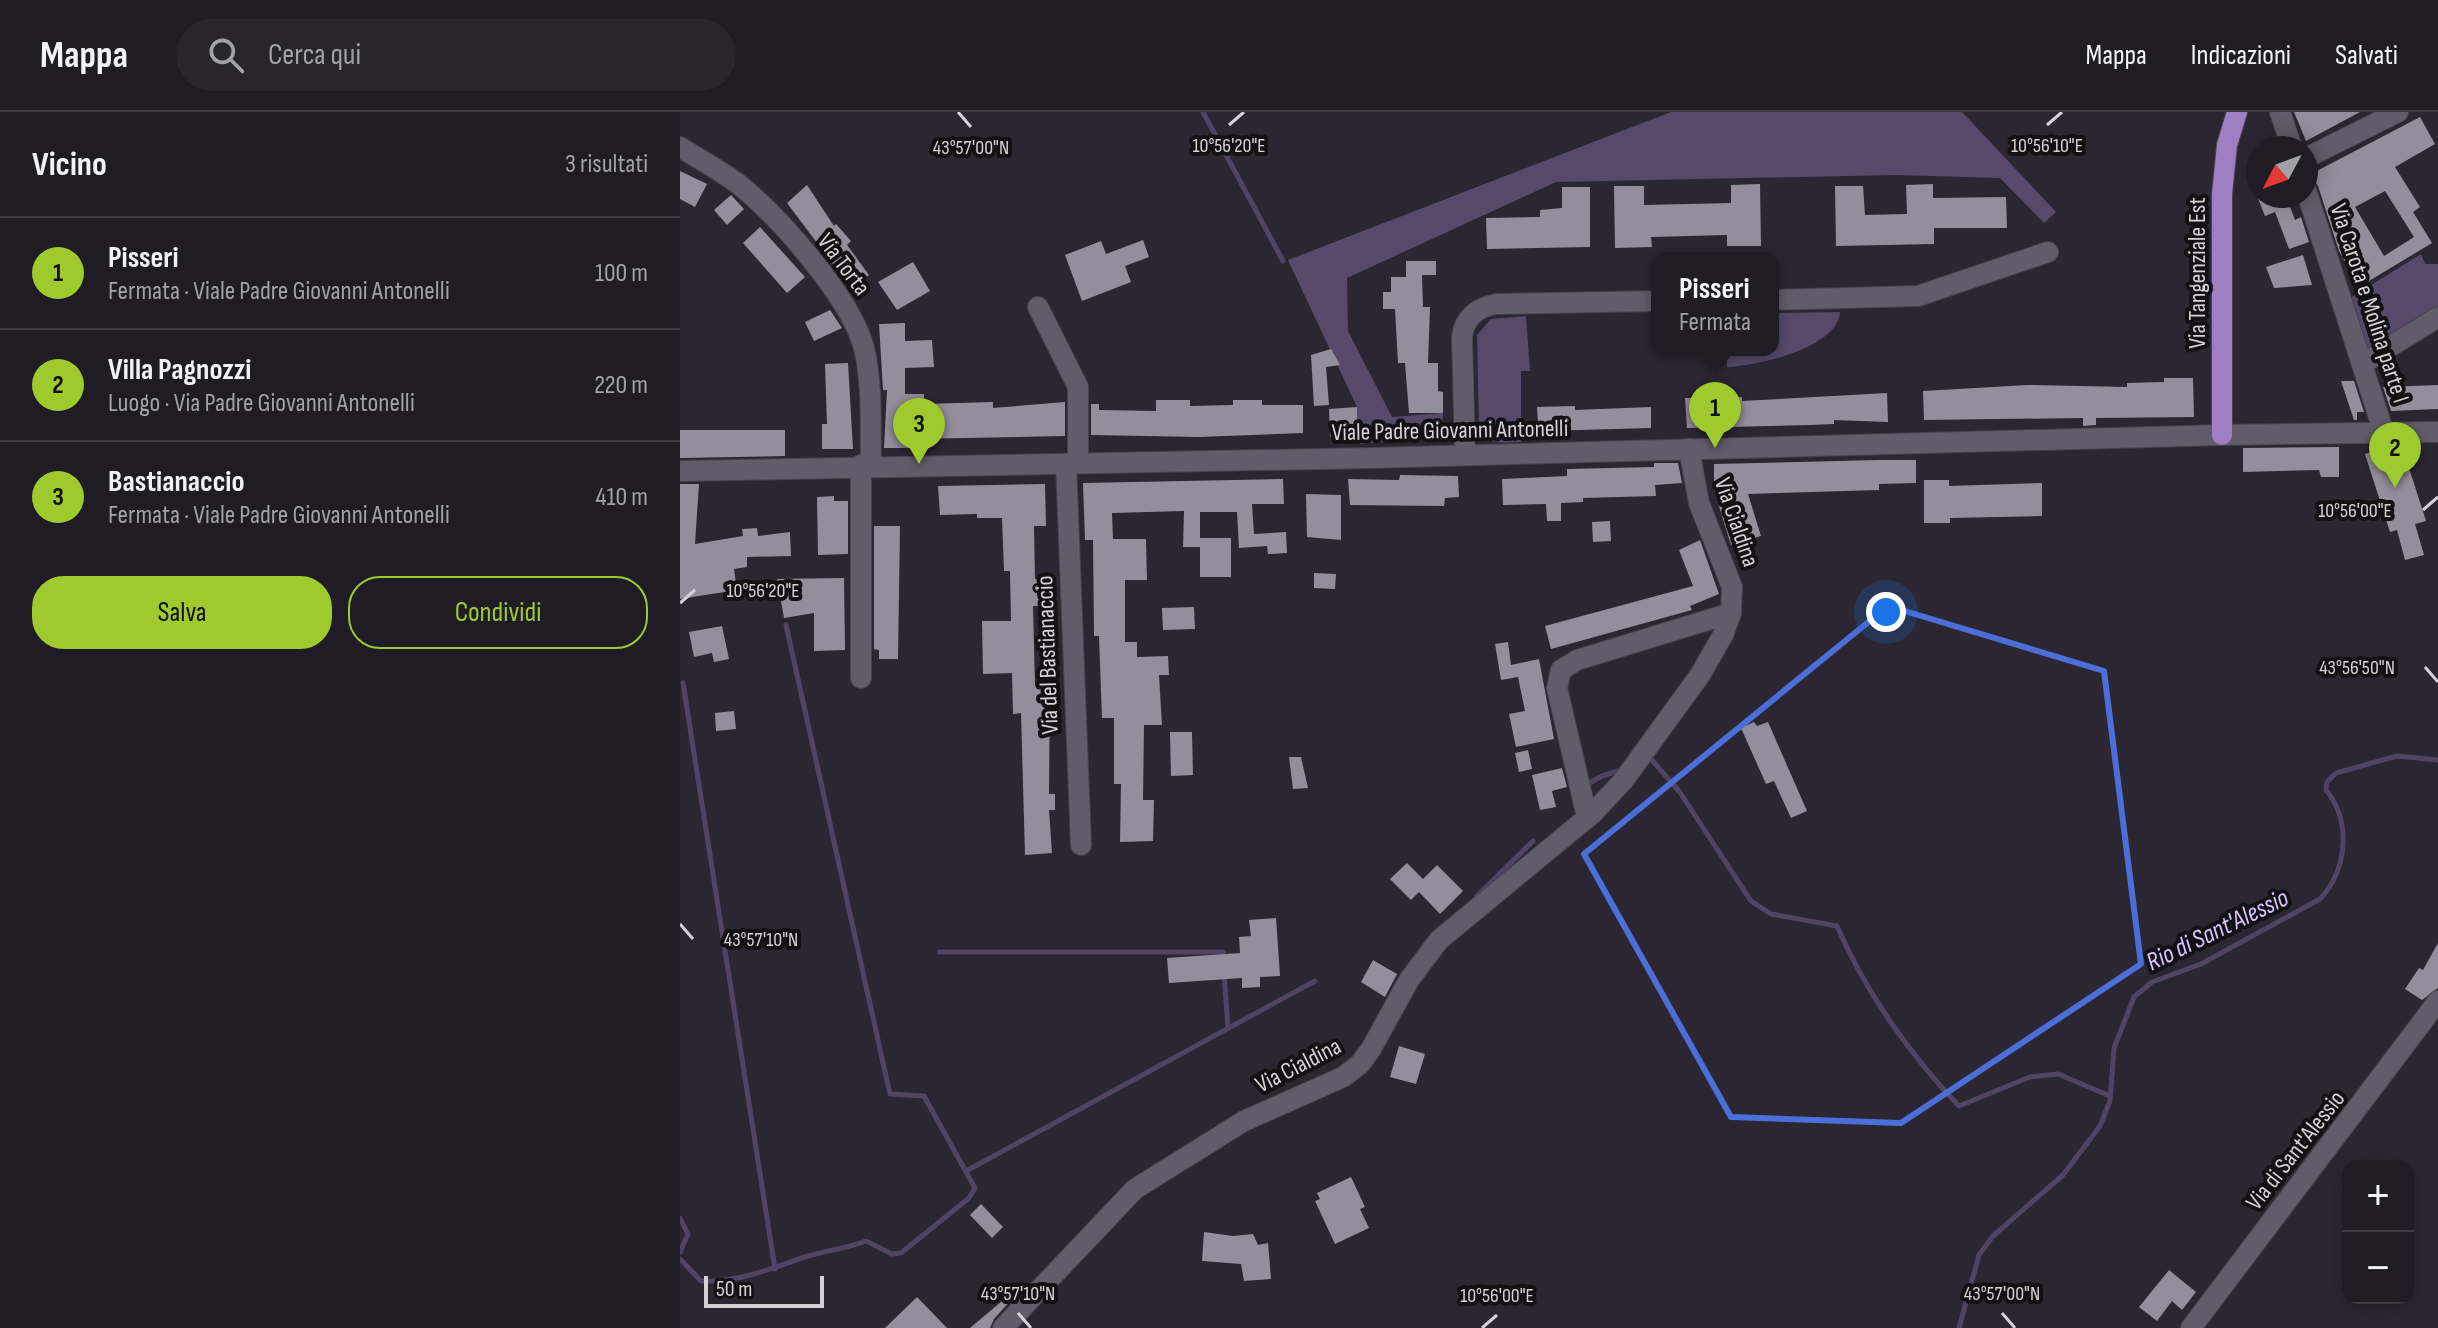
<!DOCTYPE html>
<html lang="it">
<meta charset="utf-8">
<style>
:root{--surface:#201c26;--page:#28252e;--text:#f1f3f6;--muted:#a2a1a7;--line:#3d3a43;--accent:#9eca2e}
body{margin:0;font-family:"Sofia Sans Condensed",sans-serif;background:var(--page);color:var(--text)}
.controls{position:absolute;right:24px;bottom:24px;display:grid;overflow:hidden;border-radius:16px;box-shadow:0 4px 20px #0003}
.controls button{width:72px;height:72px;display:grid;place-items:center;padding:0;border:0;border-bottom:2px solid var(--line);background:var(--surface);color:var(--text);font:40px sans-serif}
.compass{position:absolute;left:1566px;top:24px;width:72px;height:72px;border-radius:50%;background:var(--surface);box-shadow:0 4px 20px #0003;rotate:229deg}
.scale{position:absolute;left:24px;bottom:20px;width:120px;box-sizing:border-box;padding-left:8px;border:4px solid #d4d1d9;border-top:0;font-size:22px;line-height:28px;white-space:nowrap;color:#d4d1d9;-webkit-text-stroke:6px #131016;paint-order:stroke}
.you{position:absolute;left:1206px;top:500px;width:28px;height:28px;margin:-20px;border:6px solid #fff;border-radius:50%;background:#1a73e8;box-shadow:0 0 0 12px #1a73e833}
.badge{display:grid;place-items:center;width:52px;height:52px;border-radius:50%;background:var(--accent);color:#111;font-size:26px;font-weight:700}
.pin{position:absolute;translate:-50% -66px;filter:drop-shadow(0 2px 4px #0008)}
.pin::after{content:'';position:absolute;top:42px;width:28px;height:24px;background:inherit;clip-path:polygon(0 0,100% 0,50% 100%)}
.popup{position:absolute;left:971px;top:140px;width:128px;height:104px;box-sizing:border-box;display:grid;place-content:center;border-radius:16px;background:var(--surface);filter:drop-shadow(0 2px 6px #0005);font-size:26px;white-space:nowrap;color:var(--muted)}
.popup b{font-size:30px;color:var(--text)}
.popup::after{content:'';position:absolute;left:50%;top:100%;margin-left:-16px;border:16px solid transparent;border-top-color:var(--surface)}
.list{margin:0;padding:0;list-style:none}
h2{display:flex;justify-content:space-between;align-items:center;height:104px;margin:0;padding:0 32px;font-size:34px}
h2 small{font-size:26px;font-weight:400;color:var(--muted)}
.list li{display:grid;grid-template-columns:52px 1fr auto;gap:24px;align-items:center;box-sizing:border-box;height:112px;padding:0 32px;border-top:2px solid var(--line)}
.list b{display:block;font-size:30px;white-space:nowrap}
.list p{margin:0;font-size:26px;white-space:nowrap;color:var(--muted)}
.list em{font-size:26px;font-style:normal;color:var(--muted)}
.actions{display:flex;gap:16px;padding:24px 32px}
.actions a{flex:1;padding:18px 0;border:2px solid var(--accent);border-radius:32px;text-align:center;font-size:28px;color:var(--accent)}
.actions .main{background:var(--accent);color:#111}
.icon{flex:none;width:44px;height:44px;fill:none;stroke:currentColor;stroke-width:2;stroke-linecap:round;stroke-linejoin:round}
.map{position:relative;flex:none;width:1758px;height:1216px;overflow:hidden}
header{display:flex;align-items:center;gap:48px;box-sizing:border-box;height:112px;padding:0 40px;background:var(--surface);border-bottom:2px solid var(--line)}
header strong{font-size:38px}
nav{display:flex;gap:44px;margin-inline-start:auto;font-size:28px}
.search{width:560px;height:72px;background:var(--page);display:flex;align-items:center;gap:20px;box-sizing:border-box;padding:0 28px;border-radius:44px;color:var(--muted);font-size:30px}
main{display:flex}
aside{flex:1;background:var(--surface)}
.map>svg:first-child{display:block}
.green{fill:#58496b}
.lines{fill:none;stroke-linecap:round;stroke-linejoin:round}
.stream{stroke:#534363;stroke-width:5}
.building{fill:#948e9c;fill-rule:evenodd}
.street-casing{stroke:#46414b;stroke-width:22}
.secondary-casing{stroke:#46414b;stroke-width:22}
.primary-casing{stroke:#46414b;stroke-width:22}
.street{stroke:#625c6a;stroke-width:20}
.secondary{stroke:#625c6a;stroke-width:20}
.primary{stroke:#9f7fc3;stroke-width:20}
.marked{fill:none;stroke:#4b6fd8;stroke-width:6;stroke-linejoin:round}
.ticks{fill:none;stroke:#d4d1d9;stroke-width:3}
.labels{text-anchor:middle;stroke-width:8;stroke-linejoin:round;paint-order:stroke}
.street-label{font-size:24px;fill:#d4d1d9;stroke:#131016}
.water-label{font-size:26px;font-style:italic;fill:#dcc1fe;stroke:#131016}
.ticks-label{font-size:20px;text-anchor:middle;fill:#d4d1d9;stroke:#131016;stroke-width:8;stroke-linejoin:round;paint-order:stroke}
</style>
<header>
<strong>Mappa</strong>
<div class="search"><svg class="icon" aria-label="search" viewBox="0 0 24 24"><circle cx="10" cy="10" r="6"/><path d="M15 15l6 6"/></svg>Cerca qui</div>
<nav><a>Mappa</a><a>Indicazioni</a><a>Salvati</a></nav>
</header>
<main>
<aside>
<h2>Vicino<small>3 risultati</small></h2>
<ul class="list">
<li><span class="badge">1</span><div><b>Pisseri</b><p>Fermata · Viale Padre Giovanni Antonelli</p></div><em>100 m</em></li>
<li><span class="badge">2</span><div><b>Villa Pagnozzi</b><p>Luogo · Via Padre Giovanni Antonelli</p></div><em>220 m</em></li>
<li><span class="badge">3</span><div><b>Bastianaccio</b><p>Fermata · Viale Padre Giovanni Antonelli</p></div><em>410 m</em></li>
</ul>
<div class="actions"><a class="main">Salva</a><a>Condividi</a></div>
</aside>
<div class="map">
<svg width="1758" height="1216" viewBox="0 0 1758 1216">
<rect width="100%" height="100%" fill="#2b2632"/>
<g class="green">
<path d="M991 0H1282L1376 100 1364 111 1320 66 1215 63 876 70 667 166 668 219 712 305 763 301 762 315 752 325 680 332 677 295 608 148Z"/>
<path d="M1741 142 1745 152H1758V197L1748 199 1687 240 1670 186Z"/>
<path d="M1160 200C1158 236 1077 254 1047 255V238H1093V201Z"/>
<path d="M846 204 850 259H841V330C826 330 807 334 799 319L797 223 811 207Z"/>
</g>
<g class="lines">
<g class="stream">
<path d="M523 0 603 149"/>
<path d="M3 571 95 1157"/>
<path d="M965 649 971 647 999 679 1071 789 1091 802 1157 814C1185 879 1230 943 1279 994L1350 965 1378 962 1430 984"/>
<path d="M906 673 922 664 941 658"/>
<path d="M797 784 853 729"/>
<path d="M260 840H543V847"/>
<path d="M544 861 548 916"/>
<path d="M288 1058 635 869"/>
<path d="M0 1106 8 1122 0 1140"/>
<path d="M0 1147 21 1169C59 1171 91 1156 125 1145 146 1138 166 1137 186 1129L212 1142 221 1141 289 1086 295 1076 244 984 210 982 106 513"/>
<path d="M1279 1216 1299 1143 1313 1124 1383 1063 1420 1014 1430 989 1434 936 1454 885 1472 870 1521 852 1640 787C1667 758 1672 710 1646 678L1647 670 1656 661 1717 644 1758 648"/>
</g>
</g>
<g class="building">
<path d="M1614 0H1680L1626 29Z"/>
<path d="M1740 5 1755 32 1715 55 1740 95 1733 100 1752 131 1679 175 1659 139 1638 74 1631 62ZM1705 79 1734 125 1704 144 1675 95Z"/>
<path d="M0 59 27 72 15 95 0 87Z"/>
<path d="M1080 72 1081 134H1047V123L971 125 972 135 935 136 934 74H964V93L1051 91V73Z"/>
<path d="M1253 72V86L1326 85 1327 116H1254V132L1156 134 1155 74H1183L1185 103 1227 102 1226 73Z"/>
<path d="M127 73 154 114 156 112 171 129 167 133 189 163 171 176 107 91Z"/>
<path d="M882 75H910V135L807 137 806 106 860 105V98L882 96Z"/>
<path d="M51 83 64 97 47 113 34 98Z"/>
<path d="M1577 84H1606L1615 108 1621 105 1629 130 1609 137 1595 100 1585 104Z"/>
<path d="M80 115 125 165 107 181 63 131Z"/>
<path d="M463 128 469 145 445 154 451 170 402 189 385 143 421 129 426 142Z"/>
<path d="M1623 143 1632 173 1594 176 1586 155Z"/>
<path d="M726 149H756V163H742L743 195H750L748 251H758V279L763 280V301H729L725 251H718L715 197H703V180H711V165H726Z"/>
<path d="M233 150 250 179 217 198 198 170Z"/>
<path d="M150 198 162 216 134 229 125 210Z"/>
<path d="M225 211V229L252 228 254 255 225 256V282H244V292L313 290V296L385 290V324L231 327V336H204L207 278H203L199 212Z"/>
<path d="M651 237 660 253 646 255 649 293 634 294 631 243Z"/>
<path d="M168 251 173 337H142V312H147L145 252Z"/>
<path d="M1484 266H1513L1514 305 1416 306V313L1403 314V306L1244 308 1243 279 1348 273 1447 275V271L1484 270Z"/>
<path d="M1661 269H1674L1684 300H1677V308H1674Z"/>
<path d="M1758 273V297L1711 299 1703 275Z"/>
<path d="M1207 281 1208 310 1154 308V312L1130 313 1007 316 1005 286 1062 285V289Z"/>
<path d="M476 288H510V294L553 293V288H582V293H623V321L519 325 411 323V292H419V298L476 299Z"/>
<path d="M895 294V298L971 295V316L864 319V310H858L857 295Z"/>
<path d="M677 295 678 324 650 325 649 297Z"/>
<path d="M0 318H105V344L0 346Z"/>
<path d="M1712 334H1722L1746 409 1735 412 1744 443 1725 448 1717 418 1710 420 1685 342Z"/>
<path d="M1659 335V365H1641L1639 358 1563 360V336Z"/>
<path d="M1198 348H1236V371L1199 372V378L1068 382 1081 424 1051 433 1034 378V352Z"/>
<path d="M974 351H998L1002 371 975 373 976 384 903 386V390L881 391V409H867L866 392 823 393 822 367 887 364V357L974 355Z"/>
<path d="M720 363 778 364 779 385 765 386 764 394 670 393 668 367 719 368Z"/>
<path d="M603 367 604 392H572L574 422 606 420 607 441 588 442 587 434 559 436 557 400H520V435H503L504 399 432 401 433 427H466L467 468H445V530H457V545L488 544 489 563H479L482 613H464L463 688H474L473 729 440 730 441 672H434V606H422L419 524H414L413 428H405L403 371Z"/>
<path d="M1244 368H1269V374L1362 371V404L1270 406V411H1244Z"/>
<path d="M0 372H19L15 432 63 424 62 417 77 416 78 424 110 420 111 444 67 445V455L54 457 57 478 0 487Z"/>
<path d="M365 372 366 414H354L355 467 366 466V494H353L355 574H370L369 682H375V698H369L372 741 345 743 341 601 333 602 332 561 303 562 302 509H331L330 459H324L322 406H297V402L260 403 258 374Z"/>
<path d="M626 382 661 383V428L627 425Z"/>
<path d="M154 384V389H168V442L138 443 137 385Z"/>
<path d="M930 409 931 429 913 430 912 410Z"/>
<path d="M194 414H220L218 547H199V538L194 537Z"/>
<rect x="520" y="426" width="31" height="39"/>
<path d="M1020 428 1039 482 1010 494 1012 498 871 537 865 514 1013 474 999 438Z"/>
<path d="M634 461 656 462 655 477 634 476Z"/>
<path d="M164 466 165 538 134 539V501L104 506 97 467Z"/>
<path d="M514 495 515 517 483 518 482 496Z"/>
<path d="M42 514 49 547 34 550 32 541 14 545 9 520Z"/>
<path d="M828 530 831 553 859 547 874 627 836 635 829 602 845 599 838 565 821 568 815 532Z"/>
<path d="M54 599 56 617 36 619 35 601Z"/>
<path d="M1074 610 1077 614 1088 610 1127 699 1111 706 1094 669 1086 672 1061 616Z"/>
<path d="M490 620H512L513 663 491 664Z"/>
<path d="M848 638 852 657 839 660 835 641Z"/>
<path d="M609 645H621L628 676 613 677Z"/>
<path d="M882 656 887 675 872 679 876 695 860 698 852 663Z"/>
<path d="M727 751 743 767 757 753 783 779 760 802 739 780 731 788 710 767Z"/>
<path d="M596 806 600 864 580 865V875L562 876V866L489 871 487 846 560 841 559 825 571 824 569 808Z"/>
<path d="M1758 831V876L1742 888 1725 877 1739 856 1743 858Z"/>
<path d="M693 848 717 862 705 885 681 870Z"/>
<path d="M719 934 745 942 736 972 710 965Z"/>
<path d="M671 1065 685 1095 680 1097 689 1116 655 1132 635 1089 640 1087 637 1081Z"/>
<path d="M301 1092 323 1115 312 1126 290 1103Z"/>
<path d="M524 1120 553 1124 573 1122 578 1133 588 1131 591 1167 564 1169 561 1152 522 1149Z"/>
<path d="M1489 1158 1516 1180 1502 1198 1492 1189 1477 1209 1459 1195Z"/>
<path d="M328 1184 331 1188 314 1207 310 1216H290Z"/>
<path d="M237 1185 267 1216H205Z"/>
</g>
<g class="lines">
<g class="street-casing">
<g id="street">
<path d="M1600 0 1612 36"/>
<path d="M0 35C19 47 39 58 57 71 98 103 171 186 184 236 193 273 190 315 191 353"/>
<path d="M1626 46 1718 0"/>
<path d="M1626 78 1704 321"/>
<path d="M1093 188 1238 184 1368 140"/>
<path d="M358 195 398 275V351"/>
<path d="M1682 252 1758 205"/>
<path d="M1542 323 1758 320"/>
<path d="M785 343 782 225C784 206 798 195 816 192L977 189"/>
<path d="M386 352 401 733"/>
<path d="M181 353V566"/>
<path d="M907 705 877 576 881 558 897 548 1051 501"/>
<path d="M323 1216 455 1077 564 1009 663 965 680 952 691 937 729 868 759 828 913 701 943 669 1020 563 1043 523 1051 501 1052 475 1019 391 1009 337"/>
<path d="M1511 1216 1758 889"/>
</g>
</g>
<g class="secondary-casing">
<path id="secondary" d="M0 359 691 346 1542 323"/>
</g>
<g class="primary-casing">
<path id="primary" d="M1542 323V82L1547 33 1557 0"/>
</g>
<use href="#street" class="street"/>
<use href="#secondary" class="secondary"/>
<use href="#primary" class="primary"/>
</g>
<path class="marked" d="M1208 494 1424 559 1461 852 1221 1011 1051 1005 904 742Z"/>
<path class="ticks" d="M278 0 291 15M549 13 564 0M1367 13 1382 0M1743 398 1758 385M0 491 15 478M1745 555 1758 570M0 812 13 827M338 1201 351 1216M1322 1201 1335 1216M802 1216 817 1203"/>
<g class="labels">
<g class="street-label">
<text transform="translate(164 152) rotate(53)" y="8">Via Torta</text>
<text transform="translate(1517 161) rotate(-90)" y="8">Via Tangenziale Est</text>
<text transform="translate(1690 191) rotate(72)" y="8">Via Carota e Molina parte I</text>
<text transform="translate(770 318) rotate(-1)" y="8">Viale Padre Giovanni Antonelli</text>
<text transform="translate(1057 410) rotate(71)" y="8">Via Cialdina</text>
<text transform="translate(367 543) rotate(-92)" y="8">Via del Bastianaccio</text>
<text transform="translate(618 953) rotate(-27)" y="8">Via Cialdina</text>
<text transform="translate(1615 1038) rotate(-52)" y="8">Via di Sant'Alessio</text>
</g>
<g class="water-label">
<text transform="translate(1537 817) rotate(-26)" y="9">Rio di Sant'Alessio</text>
</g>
</g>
<g class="ticks-label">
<text x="549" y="40">10°56'20"E</text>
<text x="1367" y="40">10°56'10"E</text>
<text x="291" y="42">43°57'00"N</text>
<text x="1675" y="405">10°56'00"E</text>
<text x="83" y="485">10°56'20"E</text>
<text x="1677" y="562">43°56'50"N</text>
<text x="81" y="834">43°57'10"N</text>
<text x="338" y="1188">43°57'10"N</text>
<text x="1322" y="1188">43°57'00"N</text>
<text x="817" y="1190">10°56'00"E</text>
</g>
</svg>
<div class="controls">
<button>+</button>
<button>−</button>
</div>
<svg class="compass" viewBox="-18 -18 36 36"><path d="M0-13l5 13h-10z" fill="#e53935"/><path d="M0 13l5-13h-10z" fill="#a2a1a7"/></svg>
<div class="scale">50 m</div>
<div class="you"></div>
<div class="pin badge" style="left:1035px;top:336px">1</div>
<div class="popup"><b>Pisseri</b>Fermata</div>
<div class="pin badge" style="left:1715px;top:376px">2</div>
<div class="pin badge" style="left:239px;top:352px">3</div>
</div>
</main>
